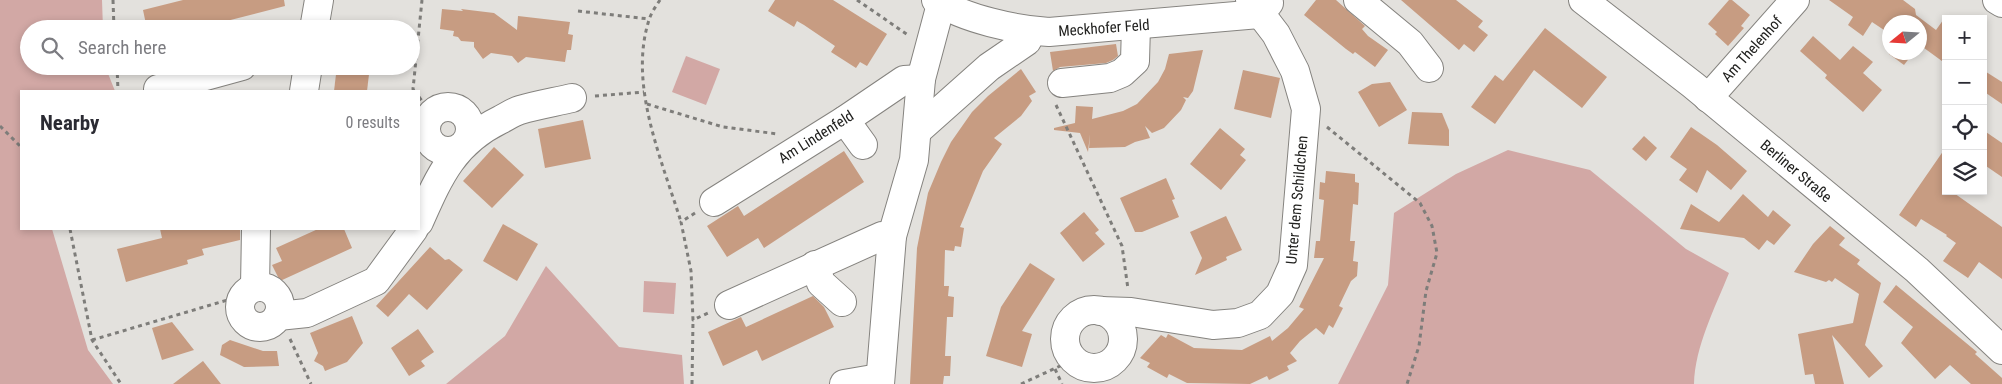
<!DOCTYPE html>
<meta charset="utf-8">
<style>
:root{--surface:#fff;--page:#f2f2f3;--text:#2b2b33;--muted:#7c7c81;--line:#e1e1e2}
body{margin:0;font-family:"Roboto Condensed",sans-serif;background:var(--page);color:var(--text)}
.controls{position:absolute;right:15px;top:15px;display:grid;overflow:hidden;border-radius:0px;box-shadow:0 2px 8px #0003}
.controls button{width:45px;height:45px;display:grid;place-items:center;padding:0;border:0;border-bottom:1px solid var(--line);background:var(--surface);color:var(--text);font:25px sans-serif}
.compass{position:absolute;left:1882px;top:15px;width:45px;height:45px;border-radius:50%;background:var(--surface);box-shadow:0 2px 8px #0003;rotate:252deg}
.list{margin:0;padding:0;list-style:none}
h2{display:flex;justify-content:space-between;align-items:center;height:65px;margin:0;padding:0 20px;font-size:21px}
h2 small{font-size:16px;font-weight:400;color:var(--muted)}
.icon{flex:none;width:28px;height:28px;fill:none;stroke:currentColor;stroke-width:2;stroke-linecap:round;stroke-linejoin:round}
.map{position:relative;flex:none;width:2002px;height:384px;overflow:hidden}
.search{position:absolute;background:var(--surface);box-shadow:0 2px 8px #0003;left:20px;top:20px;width:400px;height:55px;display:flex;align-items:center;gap:12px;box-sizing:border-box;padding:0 18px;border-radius:28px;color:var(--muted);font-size:19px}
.panel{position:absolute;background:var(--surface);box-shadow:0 2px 8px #0003;left:20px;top:90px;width:400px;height:140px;border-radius:0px}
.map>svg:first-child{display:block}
.green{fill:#d2a8a5}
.building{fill:#c79c82}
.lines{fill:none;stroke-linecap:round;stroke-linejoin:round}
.minor-casing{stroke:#85837f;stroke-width:30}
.major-casing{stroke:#85837f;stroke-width:30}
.path{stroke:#7e7d7a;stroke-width:3;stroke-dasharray:4 4;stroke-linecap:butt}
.minor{stroke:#fff;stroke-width:28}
.major{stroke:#fff;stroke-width:28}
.labels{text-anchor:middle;stroke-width:4;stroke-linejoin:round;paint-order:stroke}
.street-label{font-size:15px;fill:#21211f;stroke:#fff}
</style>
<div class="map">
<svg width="2002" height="384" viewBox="0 0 2002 384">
<rect width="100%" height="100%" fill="#e3e1dd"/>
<g class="green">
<path d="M0 0H102L103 29H29V66H105L115 91H21V229H52L88 350 113 384H0Z"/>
<path d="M686 56 720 69 706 105 672 92Z"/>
<path d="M1508 150 1590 170 1686 249 1729 273C1715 308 1695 346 1694 384H1338L1388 285 1394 213 1456 174Z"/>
<path d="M546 266 619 347 682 355 684 384H446L505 336Z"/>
<path d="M644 281 676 283 674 314 643 312Z"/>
</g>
<g class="building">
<path d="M183 0H284L285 6 207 26 208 29H147L143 10Z"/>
<path d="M775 0H833L887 34 867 66 860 62 856 68 831 52 835 46 804 25 797 21 794 27 768 11Z"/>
<path d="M1316 0H1336L1365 26 1362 29 1368 36 1388 50 1375 67 1355 52 1353 54 1346 49 1304 15Z"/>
<path d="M1401 0H1456L1483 21 1478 27 1488 35 1474 52 1464 44 1459 50Z"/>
<path d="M1729 0H1732L1750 15 1741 26 1744 28 1728 46 1715 34 1717 32 1708 24Z"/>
<path d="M1829 0H1903L1915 9 1916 15 1936 30 1946 16V64L1920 45V47V22H1890V34L1872 22 1863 36 1848 25 1853 17Z"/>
<path d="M442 9 463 11 461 9 494 13 517 30 518 16 570 22 568 34 573 35 571 50H567L565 62 526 57 518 63 512 56 491 53 483 59 474 47V42L461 41 458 37 453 36 454 31 440 29Z"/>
<path d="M1545 28 1607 77 1582 108 1534 70 1495 124 1471 107 1495 75 1503 81Z"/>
<path d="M1813 36 1840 60 1853 46 1873 62 1863 73 1882 90 1863 112 1825 78 1827 75 1800 51Z"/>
<path d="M1116 44 1118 56 1113 60 1106 63 1060 67 1053 71 1050 52Z"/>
<path d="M1203 50 1193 91 1188 98 1183 97 1186 100 1181 110 1164 128 1152 133 1145 126 1150 138 1135 142 1125 147 1089 148 1090 134 1088 152 1080 133 1054 130V128L1075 123 1076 106 1093 107 1092 119 1123 111 1137 104 1158 82 1165 69 1169 54Z"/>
<path d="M1890 52H1914L1904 65 1889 54Z"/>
<path d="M337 66H370L367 91H334Z"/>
<path d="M1021 69 1036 92 1029 96 1032 101 1021 116 994 138 1002 144 983 171 960 227 964 228 961 247 955 246 954 251 945 250 944 286H949L948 296 954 297 953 317H947L945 356H951L950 376H944L943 384H910L917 248 928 193 941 162 951 142 972 112 988 96Z"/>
<path d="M1243 70 1280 78 1271 118 1234 109Z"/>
<path d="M1983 70 2002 82V104L1983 91Z"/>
<path d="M1390 82 1407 110 1379 127 1358 92 1372 84Z"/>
<path d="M1412 112 1442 113 1449 130V146L1408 144Z"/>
<path d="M583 120 591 159 545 168 538 129Z"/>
<path d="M1691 127 1717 145 1747 171 1731 190 1707 170 1697 193 1679 180 1687 169 1670 157Z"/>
<path d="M1220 128 1245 149 1240 155 1246 160 1221 190 1190 164Z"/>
<path d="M1983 130 2002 143V177L1983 164Z"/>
<path d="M1644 136 1657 148 1646 161 1632 149Z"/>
<path d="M494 147 524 175 492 208 463 181Z"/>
<path d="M1946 147V191H1951L2002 227V279L1979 262 1968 278 1943 261 1956 243 1946 236 1947 235 1921 219 1916 227 1899 215Z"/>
<path d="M844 151 864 182 764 248 758 238 727 257 707 226 738 206 744 216Z"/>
<path d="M1326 171 1355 174V182L1359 183 1358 205 1353 204 1350 241H1355L1353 261 1358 262 1357 276 1351 281 1339 306 1343 308 1333 328 1329 325 1324 335 1316 328 1300 341 1290 353 1297 361 1287 366 1289 370 1269 380 1267 376 1250 384 1187 383 1169 374 1167 378 1147 367 1150 363 1140 358 1161 335 1166 338 1168 334 1194 348 1242 350 1270 336 1272 341 1288 328 1304 309 1299 307 1324 258H1314L1316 241H1320L1324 200 1319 199 1320 182 1325 183Z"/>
<path d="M1166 178 1175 199 1172 200 1179 217 1142 232H1135L1120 198Z"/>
<path d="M1743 194 1768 217 1773 210 1791 225 1774 245 1767 240 1759 250 1744 238 1680 229 1691 204 1719 222Z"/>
<path d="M1084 212 1099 230 1095 233 1105 244 1083 262 1060 233Z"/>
<path d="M1226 216 1242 250 1226 257 1227 260 1195 275 1202 258 1190 232Z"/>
<path d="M503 224 538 244 517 281 483 261Z"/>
<path d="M1830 226 1845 238 1839 245 1860 260 1857 264 1881 283 1865 345 1883 366 1869 378 1832 335 1844 384H1815L1813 374 1805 375 1798 334 1853 323 1859 294 1835 278 1832 282 1829 280 1826 282 1794 272 1813 244Z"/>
<path d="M160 229H240V240L202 249 204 255 187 260 188 264 126 282 117 249 162 238Z"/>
<path d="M318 229H344L352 248 280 281 272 265 282 261 276 248Z"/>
<path d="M430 247 445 260 449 259 463 270 427 310 409 294 388 317 376 306Z"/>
<path d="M1030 263 1055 279 1022 331 1032 334 1022 367 986 356 1001 307Z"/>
<path d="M1896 285 1977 352 1975 354 2002 378V384H1971L1950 365 1935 379 1901 343 1913 327 1883 302Z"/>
<path d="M813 296 824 307 834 327 762 361 757 350 723 366 708 332 741 317 746 327Z"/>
<path d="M352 316 363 343 347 362 325 371 323 366 314 361 318 353 310 333Z"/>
<path d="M172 322 194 350 162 360 152 328Z"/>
<path d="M418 329 434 352 421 361 425 366 409 376 391 348Z"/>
<path d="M230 340 263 351H277L279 366 244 367 220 355 222 345Z"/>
<path d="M203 361 221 384H173Z"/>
</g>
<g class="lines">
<g class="minor-casing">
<g id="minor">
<path d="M936 0C964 19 1016 30 1049 32L1259 14 1269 3"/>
<path d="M1358 0 1410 43 1429 68"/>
<path d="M1997 0 2002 3"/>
<path d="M314 29 319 0"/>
<path d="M1062 83 1110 78 1122 73 1135 61 1136 26"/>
<path d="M158 89 242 66"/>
<path d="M304 91 308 66"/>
<path d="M1708 98 1795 0"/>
<circle cx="448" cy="129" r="22"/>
<path d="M845 120 863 145"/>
<path d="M917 131 989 67 1027 41 1031 31"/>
<path d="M714 202 845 120 904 80 921 79"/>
<path d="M419 222C439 177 453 143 500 120 506 117 513 112 520 110 537 105 555 102 572 98"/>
<path d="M815 265 821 283 842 302"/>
<circle cx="260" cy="307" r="20"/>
<path d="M255 287 256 229"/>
<path d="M729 305 882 236H892"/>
<circle cx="1094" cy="339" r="29"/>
<path d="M1100 311 1131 312 1213 325 1238 323 1260 315 1280 294 1293 265 1306 109 1295 71 1276 34 1250 0"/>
<path d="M278 316 307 313 376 281 414 229"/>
<path d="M844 384 879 378"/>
<path d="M880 384 892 236 914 160 921 79 941 4"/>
</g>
</g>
<g class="major-casing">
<path id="major" d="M1583 0 1693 85 1917 270 2002 350"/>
</g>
<g class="path">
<path d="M113 0 114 29"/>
<path d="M660 0C656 6 651 13 649 20 628 85 662 160 681 222"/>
<path d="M857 0 908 35"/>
<path d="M578 11 649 19"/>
<path d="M117 66 118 91"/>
<path d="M414 91 413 89 422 0"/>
<path d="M595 96 644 92"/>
<path d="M419 97 432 114"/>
<path d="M647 104 723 127 778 134"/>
<path d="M1056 105 1122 246 1128 289"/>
<path d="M0 126 21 147"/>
<path d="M1327 127 1420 203 1432 226 1437 253 1426 291 1419 346 1407 384"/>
<path d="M695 213 681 222 691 271 693 320 708 313"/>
<path d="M70 229 92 340 121 384"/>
<path d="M290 339 311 384"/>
<path d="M92 340 231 299 236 300"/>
<path d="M1055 369 1062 384"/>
<path d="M692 384 693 320"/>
<path d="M1021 384 1073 360"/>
</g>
<use href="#minor" class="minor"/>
<use href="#major" class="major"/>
</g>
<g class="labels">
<g class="street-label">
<text transform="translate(1104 28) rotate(-4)" y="5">Meckhofer Feld</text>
<text transform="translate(1752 49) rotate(-48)" y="5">Am Thelenhof</text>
<text transform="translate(816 137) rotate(-32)" y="5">Am Lindenfeld</text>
<text transform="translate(1796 171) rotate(40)" y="5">Berliner Straße</text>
<text transform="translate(1297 200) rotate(-85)" y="5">Unter dem Schildchen</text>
</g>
</g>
</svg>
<div class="controls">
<button>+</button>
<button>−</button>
<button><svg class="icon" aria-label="locate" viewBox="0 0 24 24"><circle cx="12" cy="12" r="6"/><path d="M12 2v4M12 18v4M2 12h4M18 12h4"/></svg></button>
<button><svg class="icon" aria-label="layers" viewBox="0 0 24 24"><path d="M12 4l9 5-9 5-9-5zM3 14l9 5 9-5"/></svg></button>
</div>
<svg class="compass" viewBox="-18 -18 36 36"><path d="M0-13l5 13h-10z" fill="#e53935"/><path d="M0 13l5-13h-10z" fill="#7c7c81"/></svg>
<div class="search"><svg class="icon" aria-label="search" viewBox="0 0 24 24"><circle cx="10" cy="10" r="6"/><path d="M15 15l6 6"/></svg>Search here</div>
<section class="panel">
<h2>Nearby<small>0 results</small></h2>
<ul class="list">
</ul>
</section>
</div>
